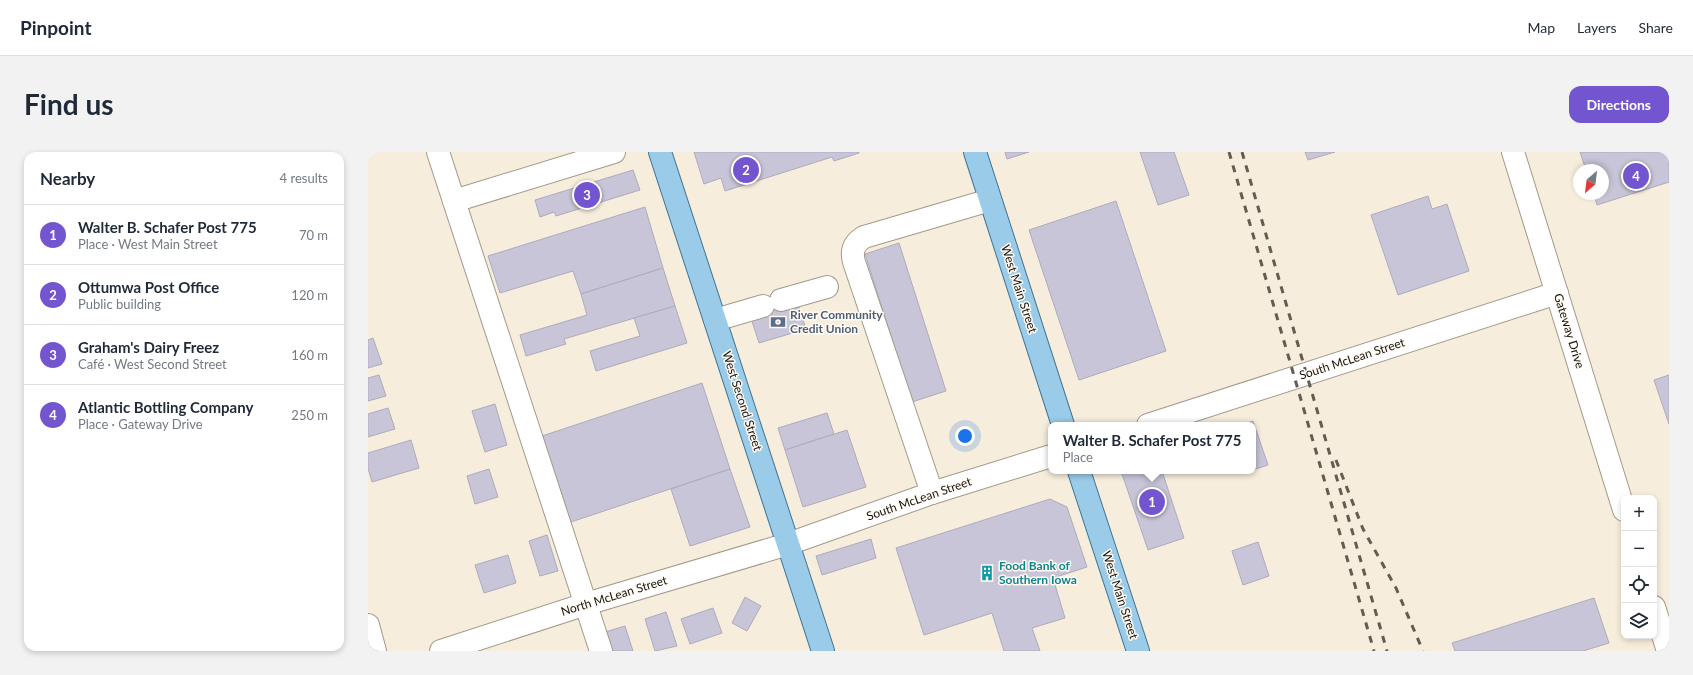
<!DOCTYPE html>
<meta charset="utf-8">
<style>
:root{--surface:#fff;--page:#f2f2f3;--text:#1f2937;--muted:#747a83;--line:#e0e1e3;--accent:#7355cf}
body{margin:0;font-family:Lato,sans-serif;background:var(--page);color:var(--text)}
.controls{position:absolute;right:12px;bottom:12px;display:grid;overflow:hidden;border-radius:8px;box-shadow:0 2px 6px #0003}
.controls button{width:36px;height:36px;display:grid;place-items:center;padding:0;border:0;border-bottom:1px solid var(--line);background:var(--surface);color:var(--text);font:20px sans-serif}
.compass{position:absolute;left:1205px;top:12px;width:36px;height:36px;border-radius:50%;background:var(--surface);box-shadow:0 2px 6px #0003;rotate:208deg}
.you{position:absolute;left:597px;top:284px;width:14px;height:14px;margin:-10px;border:3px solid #fff;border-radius:50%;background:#1a73e8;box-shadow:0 0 0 6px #1a73e833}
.badge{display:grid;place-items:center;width:26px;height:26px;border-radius:50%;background:var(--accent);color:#fff;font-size:13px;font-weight:700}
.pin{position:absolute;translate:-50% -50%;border:2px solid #fff;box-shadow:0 1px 4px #0006}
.popup{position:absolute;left:680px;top:270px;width:208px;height:52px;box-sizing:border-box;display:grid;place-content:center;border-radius:8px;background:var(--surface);filter:drop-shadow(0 1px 3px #0005);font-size:13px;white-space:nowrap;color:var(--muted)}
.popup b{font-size:15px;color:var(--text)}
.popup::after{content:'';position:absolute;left:50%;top:100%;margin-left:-8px;border:8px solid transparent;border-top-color:var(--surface)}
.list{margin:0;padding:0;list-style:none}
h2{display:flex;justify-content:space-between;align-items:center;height:52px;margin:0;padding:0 16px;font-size:17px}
h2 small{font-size:13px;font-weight:400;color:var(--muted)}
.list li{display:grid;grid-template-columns:26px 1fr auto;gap:12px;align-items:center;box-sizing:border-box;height:60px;padding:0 16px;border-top:1px solid var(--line)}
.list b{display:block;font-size:15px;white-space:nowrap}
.list p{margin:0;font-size:13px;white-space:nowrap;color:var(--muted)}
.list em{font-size:13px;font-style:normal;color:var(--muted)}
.icon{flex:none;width:22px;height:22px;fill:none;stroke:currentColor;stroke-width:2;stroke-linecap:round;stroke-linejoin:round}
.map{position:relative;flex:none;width:1301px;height:499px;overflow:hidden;border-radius:12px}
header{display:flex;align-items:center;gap:24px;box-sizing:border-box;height:56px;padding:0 20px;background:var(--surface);border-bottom:1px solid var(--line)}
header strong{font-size:19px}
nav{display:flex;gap:22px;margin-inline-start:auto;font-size:14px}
.intro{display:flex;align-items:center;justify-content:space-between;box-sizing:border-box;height:96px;padding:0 24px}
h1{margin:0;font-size:28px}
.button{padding:10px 18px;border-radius:12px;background:var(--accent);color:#fff;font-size:14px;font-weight:700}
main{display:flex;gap:24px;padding:0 24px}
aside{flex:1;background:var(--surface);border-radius:12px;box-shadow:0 2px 6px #0003}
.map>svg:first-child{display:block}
.building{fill:#c7c5d7;stroke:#adabbd}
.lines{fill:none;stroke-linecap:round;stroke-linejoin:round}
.minor-casing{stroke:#a29a8a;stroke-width:24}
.major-casing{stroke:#407593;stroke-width:24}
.minor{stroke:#fff;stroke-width:22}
.major{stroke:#9acbe9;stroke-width:22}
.rail{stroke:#625c53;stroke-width:3;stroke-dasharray:7 7;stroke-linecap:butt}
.labels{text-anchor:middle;stroke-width:3;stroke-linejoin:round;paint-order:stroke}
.street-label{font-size:12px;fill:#17140e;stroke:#fffbf4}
.service-label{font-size:12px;font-weight:bold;fill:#4e5e75;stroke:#fffbf4;text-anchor:start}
.culture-label{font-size:12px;font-weight:bold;fill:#0d838f;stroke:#fffbf4;text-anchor:start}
</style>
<header>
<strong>Pinpoint</strong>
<nav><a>Map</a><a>Layers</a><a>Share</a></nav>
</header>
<div class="intro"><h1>Find us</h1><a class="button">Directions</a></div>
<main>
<aside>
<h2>Nearby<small>4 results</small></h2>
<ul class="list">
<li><span class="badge">1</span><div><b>Walter B. Schafer Post 775</b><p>Place · West Main Street</p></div><em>70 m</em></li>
<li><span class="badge">2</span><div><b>Ottumwa Post Office</b><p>Public building</p></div><em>120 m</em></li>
<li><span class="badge">3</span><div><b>Graham's Dairy Freez</b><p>Café · West Second Street</p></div><em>160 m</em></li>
<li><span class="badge">4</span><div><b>Atlantic Bottling Company</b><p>Place · Gateway Drive</p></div><em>250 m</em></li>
</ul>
</aside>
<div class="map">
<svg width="1301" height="499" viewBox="0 0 1301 499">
<rect width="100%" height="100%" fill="#f7eddc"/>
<g class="building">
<path d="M326 0H491V1L466 9 464 5 357 39 353 26 336 32Z"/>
<path d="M637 0H661L639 7Z"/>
<path d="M772 0H806L821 43 790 53Z"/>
<path d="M937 0H967L940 8Z"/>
<path d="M1212 0H1301V30L1229 53 1226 42H1235V18H1218Z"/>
<path d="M265 18 272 38 188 64 186 60 172 65 167 48Z"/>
<path d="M1060 44 1064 57 1079 52 1101 119 1030 143 1003 63Z"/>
<path d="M748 49 798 199 711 228 661 78Z"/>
<path d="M277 55 295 116 213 142 205 119 132 141 120 104Z"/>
<path d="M531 91 578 239 544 250 497 102Z"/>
<path d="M295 116 307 154 196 187 198 192 158 204 152 183 219 163 213 142Z"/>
<path d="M429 149 438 177 391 191 382 163Z"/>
<path d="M307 154 319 191 228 219 222 199 272 184 266 166Z"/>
<path d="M5 186 14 212 0 216V188Z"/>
<path d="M11 223 18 244 0 249V226Z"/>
<path d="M1301 223V272L1286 228Z"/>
<path d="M334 231 362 317 200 371 171 285Z"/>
<path d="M127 252 139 293 117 300 104 259Z"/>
<path d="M20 256 27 277 0 285V262Z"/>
<path d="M459 261 466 282 417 298 410 276Z"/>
<path d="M885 269 900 313 885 318V273H873Z"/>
<path d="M479 278 498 335 435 355 417 298Z"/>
<path d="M43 288 51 316 4 330 0 316V301Z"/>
<path d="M121 317 130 345 107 352 99 324Z"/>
<path d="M362 317 382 375 322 394 303 337Z"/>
<path d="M753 319H794L816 386 780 398Z"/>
<path d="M682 347 699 355 719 415 685 426 697 466 664 476 672 499H636L624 461 556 483 528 396Z"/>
<path d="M179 383 190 419 172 424 161 389Z"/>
<path d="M503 387 508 406 454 423 448 404Z"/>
<path d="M890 390 901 424 875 433 864 399Z"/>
<path d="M140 403 148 431 116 441 107 413Z"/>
<path d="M377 445 393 454 379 479 364 471Z"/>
<path d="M1226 446 1241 491 1215 499H1087L1084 491Z"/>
<path d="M345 456 354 481 322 492 313 467Z"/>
<path d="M298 460 309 494 287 499 277 467Z"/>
<path d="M257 474 265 499H242L237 480Z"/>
</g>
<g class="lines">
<g class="minor-casing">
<g id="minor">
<path d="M70 0 233 499"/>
<path d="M1145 0 1256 358"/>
<path d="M86 49 246 0"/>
<path d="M413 148 459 135"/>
<path d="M347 168 395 154"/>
<path d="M780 273 1189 141"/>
<path d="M564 341 486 110C483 99 486 91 496 85L622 48"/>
<path d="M1286 455 1300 499"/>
<path d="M0 473 7 499"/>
<path d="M73 499 218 452 420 392 564 341 683 304"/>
</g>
</g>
<g class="major-casing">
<g id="major">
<path d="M292 0 455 499"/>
<path d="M607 0 695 273"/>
<path d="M711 319 770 499"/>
</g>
</g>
<use href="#minor" class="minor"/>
<use href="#major" class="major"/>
<g class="rail">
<path d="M861 0 1006 499"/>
<path d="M874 0 1019 499"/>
<path d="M968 308 995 377 1028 436 1055 499"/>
</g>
</g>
<defs>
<g id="bank-bare" transform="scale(1.2)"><path d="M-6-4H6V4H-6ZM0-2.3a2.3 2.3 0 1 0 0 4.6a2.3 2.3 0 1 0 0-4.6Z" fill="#5c6f8a" stroke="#fffbf4" stroke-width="2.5" paint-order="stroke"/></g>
<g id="building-bare" transform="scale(1.2)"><path d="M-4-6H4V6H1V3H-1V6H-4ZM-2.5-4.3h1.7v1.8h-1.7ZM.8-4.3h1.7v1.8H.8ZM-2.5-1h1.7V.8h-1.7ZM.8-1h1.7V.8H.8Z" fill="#0f9aa8" stroke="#fffbf4" stroke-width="2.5" paint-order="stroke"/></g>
</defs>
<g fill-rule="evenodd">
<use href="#bank-bare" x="410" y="170"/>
<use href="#building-bare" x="619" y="421"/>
</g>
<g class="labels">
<g class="street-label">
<text transform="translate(651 137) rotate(72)" y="4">West Main Street</text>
<text transform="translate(1201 179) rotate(73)" y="4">Gateway Drive</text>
<text transform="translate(984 207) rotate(-18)" y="4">South McLean Street</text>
<text transform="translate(374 249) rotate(72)" y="4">West Second Street</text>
<text transform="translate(551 347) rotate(-19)" y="4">South McLean Street</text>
<text transform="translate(752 443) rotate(72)" y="4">West Main Street</text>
<text transform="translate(246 444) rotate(-17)" y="4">North McLean Street</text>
</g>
<g class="service-label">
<text x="422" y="167">River Community<tspan x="422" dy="14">Credit Union</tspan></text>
</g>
<g class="culture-label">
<text x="631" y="418">Food Bank of<tspan x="631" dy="14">Southern Iowa</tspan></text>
</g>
</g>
</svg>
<div class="controls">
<button>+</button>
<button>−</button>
<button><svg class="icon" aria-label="locate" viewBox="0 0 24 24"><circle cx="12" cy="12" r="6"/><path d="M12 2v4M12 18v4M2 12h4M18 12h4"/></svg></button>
<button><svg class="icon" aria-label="layers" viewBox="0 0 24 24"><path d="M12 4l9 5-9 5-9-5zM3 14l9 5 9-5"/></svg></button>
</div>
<svg class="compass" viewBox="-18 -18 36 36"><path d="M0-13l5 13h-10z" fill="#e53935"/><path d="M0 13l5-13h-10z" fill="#747a83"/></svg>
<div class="you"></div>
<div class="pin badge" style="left:784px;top:350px">1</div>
<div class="popup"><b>Walter B. Schafer Post 775</b>Place</div>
<div class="pin badge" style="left:378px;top:18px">2</div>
<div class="pin badge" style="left:219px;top:43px">3</div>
<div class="pin badge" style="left:1268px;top:24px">4</div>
</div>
</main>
